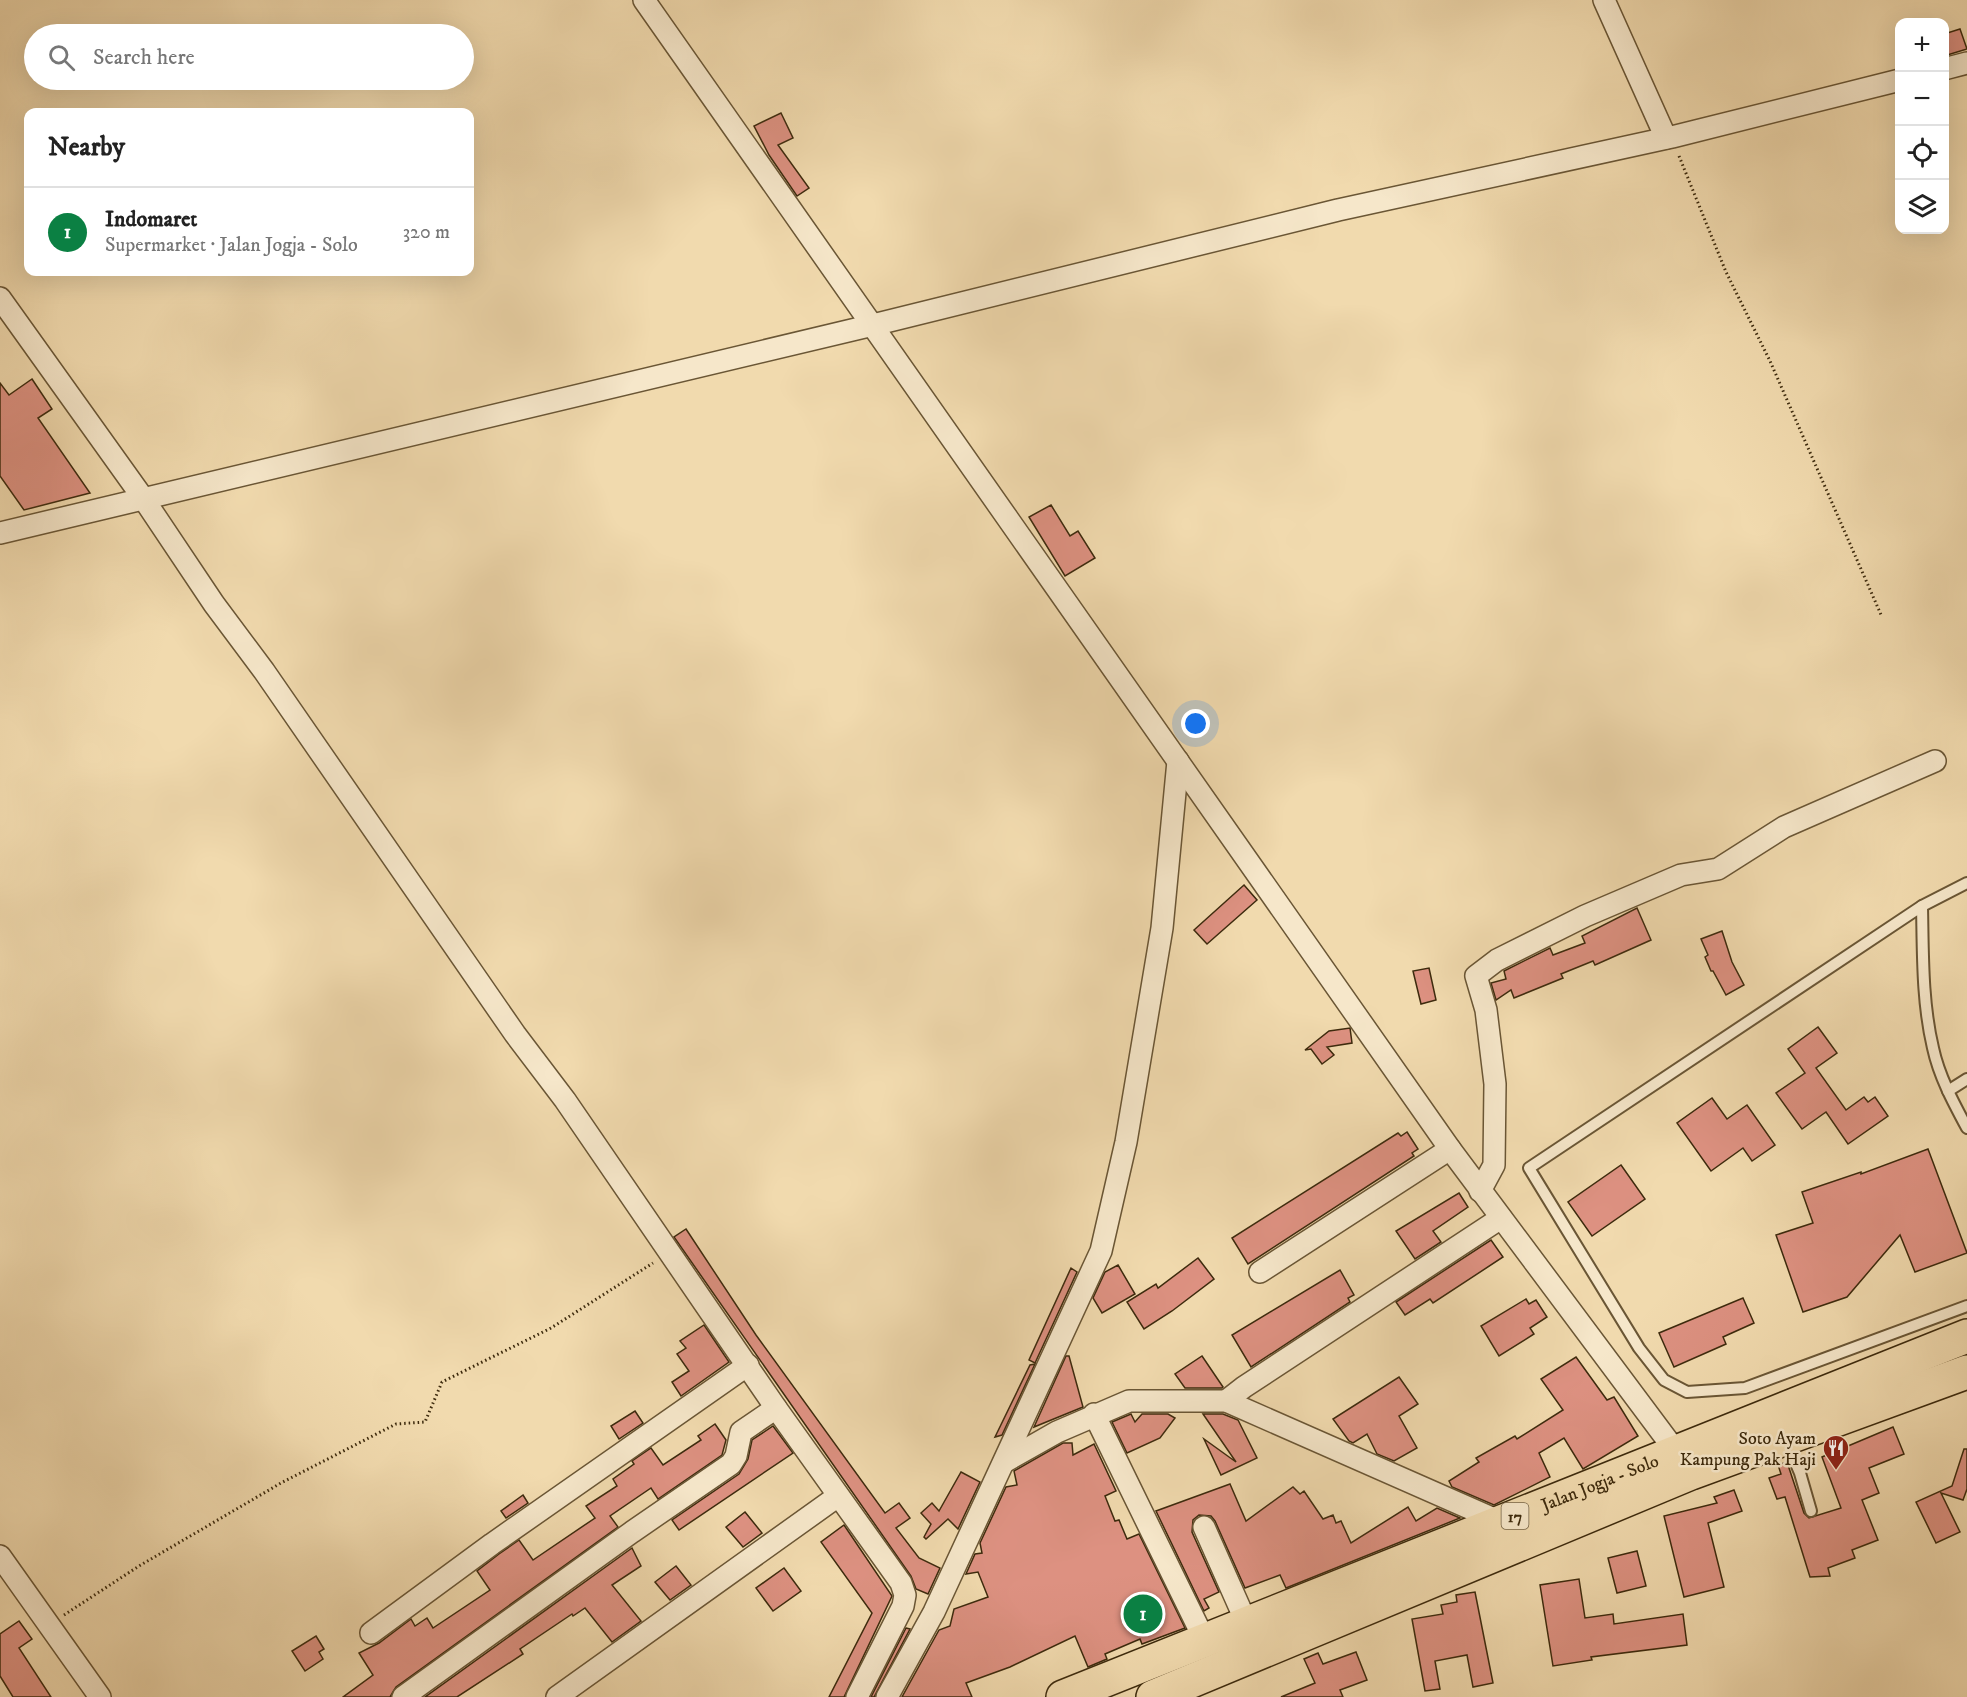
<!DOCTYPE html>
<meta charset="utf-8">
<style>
:root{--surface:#fff;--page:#f2f2f2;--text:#222;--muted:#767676;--line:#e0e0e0;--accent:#0b8043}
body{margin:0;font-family:"IM FELL DW Pica",serif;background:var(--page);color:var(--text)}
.controls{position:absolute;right:18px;top:18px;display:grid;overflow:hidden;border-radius:12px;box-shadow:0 6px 24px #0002}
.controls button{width:54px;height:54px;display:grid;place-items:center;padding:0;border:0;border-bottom:2px solid var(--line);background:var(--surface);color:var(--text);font:30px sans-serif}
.you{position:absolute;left:1196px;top:724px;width:21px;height:21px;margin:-15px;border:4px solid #fff;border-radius:50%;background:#1a73e8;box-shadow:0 0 0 9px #1a73e833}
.badge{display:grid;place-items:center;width:39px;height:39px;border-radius:50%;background:var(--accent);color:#fff;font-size:20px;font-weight:700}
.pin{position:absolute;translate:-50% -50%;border:3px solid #fff;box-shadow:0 2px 6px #0006}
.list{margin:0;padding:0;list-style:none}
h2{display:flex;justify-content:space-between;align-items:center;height:78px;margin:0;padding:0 24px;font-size:26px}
h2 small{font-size:20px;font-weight:400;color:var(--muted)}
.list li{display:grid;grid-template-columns:39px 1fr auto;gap:18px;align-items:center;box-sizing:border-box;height:90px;padding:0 24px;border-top:2px solid var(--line)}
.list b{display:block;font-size:22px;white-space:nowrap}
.list p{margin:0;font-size:20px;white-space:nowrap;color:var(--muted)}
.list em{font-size:20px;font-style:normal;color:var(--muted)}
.icon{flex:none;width:33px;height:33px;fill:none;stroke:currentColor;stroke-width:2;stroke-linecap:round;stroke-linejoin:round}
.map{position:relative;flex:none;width:1967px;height:1697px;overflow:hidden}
.search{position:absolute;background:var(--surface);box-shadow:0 6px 24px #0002;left:24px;top:24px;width:450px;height:66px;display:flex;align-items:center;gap:15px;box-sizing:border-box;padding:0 21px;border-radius:33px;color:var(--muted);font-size:22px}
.panel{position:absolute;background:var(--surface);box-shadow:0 6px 24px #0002;left:24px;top:108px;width:450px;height:168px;border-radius:12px}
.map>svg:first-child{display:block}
.building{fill:#dd9181;stroke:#3d2a0d;stroke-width:1.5}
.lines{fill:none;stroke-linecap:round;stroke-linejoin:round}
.lane-casing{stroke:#6a5635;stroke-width:14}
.street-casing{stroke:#6a5635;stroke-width:24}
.highway-casing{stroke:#3d2a0d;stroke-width:36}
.path{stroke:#3d2a0d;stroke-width:3;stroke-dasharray:1.5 3;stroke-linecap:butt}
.lane{stroke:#f6e7ca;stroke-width:10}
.street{stroke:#f6e7ca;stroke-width:21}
.highway{stroke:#f1daae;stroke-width:33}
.labels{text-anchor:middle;stroke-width:5;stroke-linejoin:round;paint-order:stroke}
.shield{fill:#f6e7ca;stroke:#746346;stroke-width:1.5}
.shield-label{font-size:16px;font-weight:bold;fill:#3d2a0d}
.poi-label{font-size:18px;fill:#3d2a0d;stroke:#f6e7ca;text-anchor:end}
.street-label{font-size:18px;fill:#3d2a0d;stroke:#f6e7ca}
</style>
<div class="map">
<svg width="1967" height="1697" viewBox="0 0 1967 1697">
<rect width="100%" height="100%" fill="#f1daae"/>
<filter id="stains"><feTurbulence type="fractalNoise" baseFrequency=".00333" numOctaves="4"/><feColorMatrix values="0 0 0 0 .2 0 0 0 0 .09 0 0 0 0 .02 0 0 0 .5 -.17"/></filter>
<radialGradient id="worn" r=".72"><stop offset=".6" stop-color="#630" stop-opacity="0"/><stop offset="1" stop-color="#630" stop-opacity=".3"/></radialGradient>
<g class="building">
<path d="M1960 29 1967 49 1944 56V34Z"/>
<path d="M781 113 793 138 778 145 809 188 797 196 769 155 754 126Z"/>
<path d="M32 379 52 409 38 418 90 493 24 510 0 476V383L9 395Z"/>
<path d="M1051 505 1070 536 1078 531 1095 558 1065 576 1029 517Z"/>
<path d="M1244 885 1257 900 1207 944 1194 930Z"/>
<path d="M1637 908 1651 940 1595 965 1593 961 1561 974 1563 978 1514 998 1511 990 1496 1000 1491 983 1506 979 1504 971 1550 948 1553 955 1585 943 1582 936Z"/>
<path d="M1722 931 1732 962 1744 985 1726 995 1713 971H1711L1705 957 1708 955 1701 939Z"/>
<path d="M1429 968 1436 1000 1421 1004 1413 971Z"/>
<path d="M1818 1027 1837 1053 1816 1068 1846 1110 1864 1097 1868 1102 1875 1097 1888 1116 1848 1144 1826 1112 1802 1129 1776 1093 1805 1073 1788 1049Z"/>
<path d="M1350 1028 1352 1043 1327 1047 1334 1055 1322 1064 1311 1049 1305 1050 1329 1031Z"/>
<path d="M1712 1098 1727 1119 1747 1105 1775 1145 1752 1161 1743 1148 1711 1171 1677 1123Z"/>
<path d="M1407 1132 1418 1149 1412 1153 1414 1156 1248 1264 1232 1238 1398 1133 1401 1136Z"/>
<path d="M1928 1149 1967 1253 1915 1272 1900 1235 1847 1297 1803 1312 1776 1235 1813 1223 1802 1192 1861 1172V1174Z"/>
<path d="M1621 1165 1645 1199 1592 1236 1568 1202Z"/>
<path d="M1459 1193 1468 1207 1433 1231 1441 1242 1415 1259 1396 1231Z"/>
<path d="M686 1229 756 1335 885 1513 899 1503 910 1518 896 1528 919 1558 940 1568 928 1594 916 1589 911 1576 674 1237Z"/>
<path d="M1491 1240 1503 1257 1433 1303 1430 1299 1405 1315 1396 1302Z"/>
<path d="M1198 1258 1214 1279 1172 1311 1144 1329 1127 1302 1156 1284 1158 1288Z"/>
<path d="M1118 1265 1135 1294 1102 1313 1093 1298 1105 1272Z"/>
<path d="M1071 1268 1077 1272 1035 1363 1029 1360Z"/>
<path d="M1340 1270 1354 1295 1348 1298 1350 1302 1251 1367 1232 1335Z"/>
<path d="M1743 1298 1754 1323 1723 1337 1726 1344 1674 1367 1659 1333Z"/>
<path d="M1526 1299 1529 1304 1536 1300 1547 1317 1530 1328 1534 1334 1499 1356 1481 1326Z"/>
<path d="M704 1325 729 1362 681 1396 672 1382 689 1371 677 1354 686 1348 680 1341Z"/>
<path d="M1066 1356H1069L1083 1407 1034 1427Z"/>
<path d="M1202 1356 1223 1387 1222 1388H1185L1175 1374Z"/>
<path d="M1576 1357 1607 1400 1614 1397 1638 1436 1583 1469 1564 1438 1539 1453 1550 1477 1494 1505 1452 1487 1449 1481 1479 1462 1476 1458 1515 1436 1517 1439 1563 1410 1541 1379Z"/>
<path d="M1035 1364 1002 1435 995 1437 1030 1365Z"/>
<path d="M1399 1377 1418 1404 1399 1416 1417 1448 1394 1461 1377 1454 1367 1434 1353 1443 1349 1441 1333 1419Z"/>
<path d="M635 1411 643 1423 619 1439 611 1426Z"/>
<path d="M1131 1414 1135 1422 1142 1414H1168L1175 1418 1160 1438 1127 1453 1112 1422Z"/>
<path d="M1203 1414H1223L1238 1420 1257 1458 1221 1475 1204 1439 1236 1462Z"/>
<path d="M715 1424 726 1440 722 1455 658 1499 651 1488 610 1516 618 1527 396 1687 390 1697H343L373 1675 359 1653 379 1643 411 1619 415 1626 427 1618 433 1628 490 1590 477 1571 499 1554 519 1540 533 1560 595 1518 586 1506 617 1486 613 1479 634 1464 632 1461 651 1448 663 1465 701 1440 698 1436Z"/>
<path d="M773 1426 793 1453 679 1530 672 1520 739 1474 748 1459 752 1440Z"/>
<path d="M1893 1427 1904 1454 1869 1468 1879 1493 1862 1500 1878 1540 1852 1550 1855 1558 1828 1568 1830 1576 1810 1577 1785 1497 1777 1499 1769 1478 1781 1474 1778 1465 1787 1462 1804 1513 1809 1518 1841 1508 1822 1457Z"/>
<path d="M1063 1443H1072L1073 1455 1094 1444 1116 1491 1105 1496 1115 1521 1119 1520 1127 1539 1139 1534 1185 1628 1142 1644 1140 1639 1105 1654 1107 1659 1088 1667 1075 1636 1010 1667 966 1683 972 1697H902L939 1630 950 1626 954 1609 988 1597 978 1572 966 1574 975 1554 982 1553 980 1543 1006 1487 1017 1485 1014 1471Z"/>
<path d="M1964 1449H1967V1489L1963 1500 1941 1493 1960 1532 1936 1543 1916 1502 1952 1486Z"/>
<path d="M961 1472 980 1482 958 1529 948 1519 926 1539 924 1537 931 1524 921 1513 932 1503 939 1511Z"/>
<path d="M1230 1484 1246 1521 1293 1487 1300 1494 1304 1491 1323 1519 1333 1515 1336 1523 1341 1521 1351 1543 1408 1507 1416 1521 1437 1508 1460 1518 1286 1588 1280 1575 1245 1588 1215 1521 1211 1516 1199 1515 1193 1520 1192 1532 1219 1592 1204 1599 1209 1608 1204 1611 1156 1511Z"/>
<path d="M1734 1490 1742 1511 1708 1523 1724 1587 1684 1597 1664 1516 1717 1503 1714 1497Z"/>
<path d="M523 1495 528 1503 506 1518 501 1511Z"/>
<path d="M745 1512 762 1533 743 1547 726 1527Z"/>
<path d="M844 1525 892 1596 844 1697H829L872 1613 821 1542Z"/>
<path d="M632 1548 641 1566 612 1585 641 1621 612 1642 585 1608 573 1616 572 1614 520 1649 523 1654 457 1697H425Z"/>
<path d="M1637 1551 1646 1586 1617 1593 1608 1558Z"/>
<path d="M676 1566 691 1585 670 1600 655 1582Z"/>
<path d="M784 1568 801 1591 773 1611 756 1588Z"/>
<path d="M1579 1579 1585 1618 1613 1614 1614 1624 1683 1614 1687 1645 1591 1657 1592 1660 1553 1666 1540 1585Z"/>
<path d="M1475 1592 1493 1683 1473 1687 1467 1655 1435 1661 1440 1689 1425 1691 1412 1619 1443 1614 1441 1605 1457 1602 1456 1595Z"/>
<path d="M19 1621 32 1639 19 1648 51 1697H13L0 1676V1634Z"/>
<path d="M906 1628 910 1629 874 1697H871Z"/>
<path d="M316 1636 324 1649 319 1652 323 1659 305 1671 292 1651Z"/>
<path d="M1356 1652 1367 1680 1340 1690 1343 1697H1281L1315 1683 1304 1659 1318 1653 1323 1664Z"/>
</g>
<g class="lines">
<g class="lane-casing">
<g id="lane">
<path d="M1967 883 1922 906 1529 1168 1639 1348 1664 1380 1687 1392 1745 1388 1967 1306"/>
<path d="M1922 906C1923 953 1922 1002 1933 1048 1939 1076 1953 1102 1967 1128"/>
<path d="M1948 1091 1967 1079"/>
<path d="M1786 1440 1800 1473 1811 1511"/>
</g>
</g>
<g class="street-casing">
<g id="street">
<path d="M644 0 1450 1149 1683 1461"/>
<path d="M1604 0 1666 138"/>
<path d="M1944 69 1967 63"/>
<path d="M0 298 143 498 214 604 264 671 515 1034 565 1100 776 1408 901 1583 905 1595 903 1606 857 1697"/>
<path d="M0 533 873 325 1338 210 1672 137 1900 80"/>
<path d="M1480 1191 1494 1165 1495 1084 1486 1010 1476 976 1497 960 1585 916 1681 875 1718 869 1784 827 1935 761"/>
<path d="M1260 1272 1450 1149"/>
<path d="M1226 1401 1244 1387 1501 1218"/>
<path d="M1094 1414 1205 1641"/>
<path d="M1004 1462 1057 1432 1129 1401H1226L1501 1522"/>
<path d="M1204 1527 1247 1624"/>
<path d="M0 1556 100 1697"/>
<path d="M371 1633 492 1544 748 1365"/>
<path d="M403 1697 632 1532 731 1464 736 1456 741 1432 776 1408"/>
<path d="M557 1697 838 1496"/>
<path d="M887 1697 934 1612 1101 1251 1126 1142 1162 928 1178 761"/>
</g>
</g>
<g class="highway-casing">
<g id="highway">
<path id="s1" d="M1063 1697 1967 1336"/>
<path d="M1153 1697 1691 1473 1967 1372"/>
</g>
</g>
<g class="path">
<path d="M1679 156 1726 272 1770 361 1882 617"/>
<path d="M64 1615 139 1566 281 1483 396 1424 425 1422 442 1382 551 1328 653 1263"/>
</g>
<use href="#lane" class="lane"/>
<use href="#street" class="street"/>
<use href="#highway" class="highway"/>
</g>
<defs>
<g id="restaurant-pin" transform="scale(1.35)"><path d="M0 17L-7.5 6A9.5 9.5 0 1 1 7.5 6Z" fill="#8f2418" stroke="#f6e7ca"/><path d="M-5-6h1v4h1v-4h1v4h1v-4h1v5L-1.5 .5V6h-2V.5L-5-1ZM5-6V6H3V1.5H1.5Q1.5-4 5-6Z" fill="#fff"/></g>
</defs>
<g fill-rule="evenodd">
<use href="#restaurant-pin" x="1836" y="1448"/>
</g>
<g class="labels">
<rect class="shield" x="1501.5" y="1503" width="27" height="26" rx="4.5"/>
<g class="shield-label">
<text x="1515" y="1522">17</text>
</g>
<g class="poi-label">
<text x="1816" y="1444">Soto Ayam<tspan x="1816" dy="21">Kampung Pak Haji</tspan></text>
</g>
<g class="street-label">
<text dy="6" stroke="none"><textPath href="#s1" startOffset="578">Jalan Jogja - Solo</textPath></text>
</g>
</g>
<rect width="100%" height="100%" filter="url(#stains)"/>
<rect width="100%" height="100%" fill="url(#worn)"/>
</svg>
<div class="controls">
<button>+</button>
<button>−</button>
<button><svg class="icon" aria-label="locate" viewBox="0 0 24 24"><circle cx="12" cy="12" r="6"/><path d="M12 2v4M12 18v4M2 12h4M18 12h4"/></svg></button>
<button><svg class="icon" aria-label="layers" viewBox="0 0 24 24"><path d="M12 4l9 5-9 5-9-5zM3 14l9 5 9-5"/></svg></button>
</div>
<div class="you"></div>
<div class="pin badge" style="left:1143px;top:1614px">1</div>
<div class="search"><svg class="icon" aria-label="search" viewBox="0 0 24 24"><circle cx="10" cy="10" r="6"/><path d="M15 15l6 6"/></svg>Search here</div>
<section class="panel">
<h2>Nearby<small></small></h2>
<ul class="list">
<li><span class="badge">1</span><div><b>Indomaret</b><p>Supermarket · Jalan Jogja - Solo</p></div><em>320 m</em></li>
</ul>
</section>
</div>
